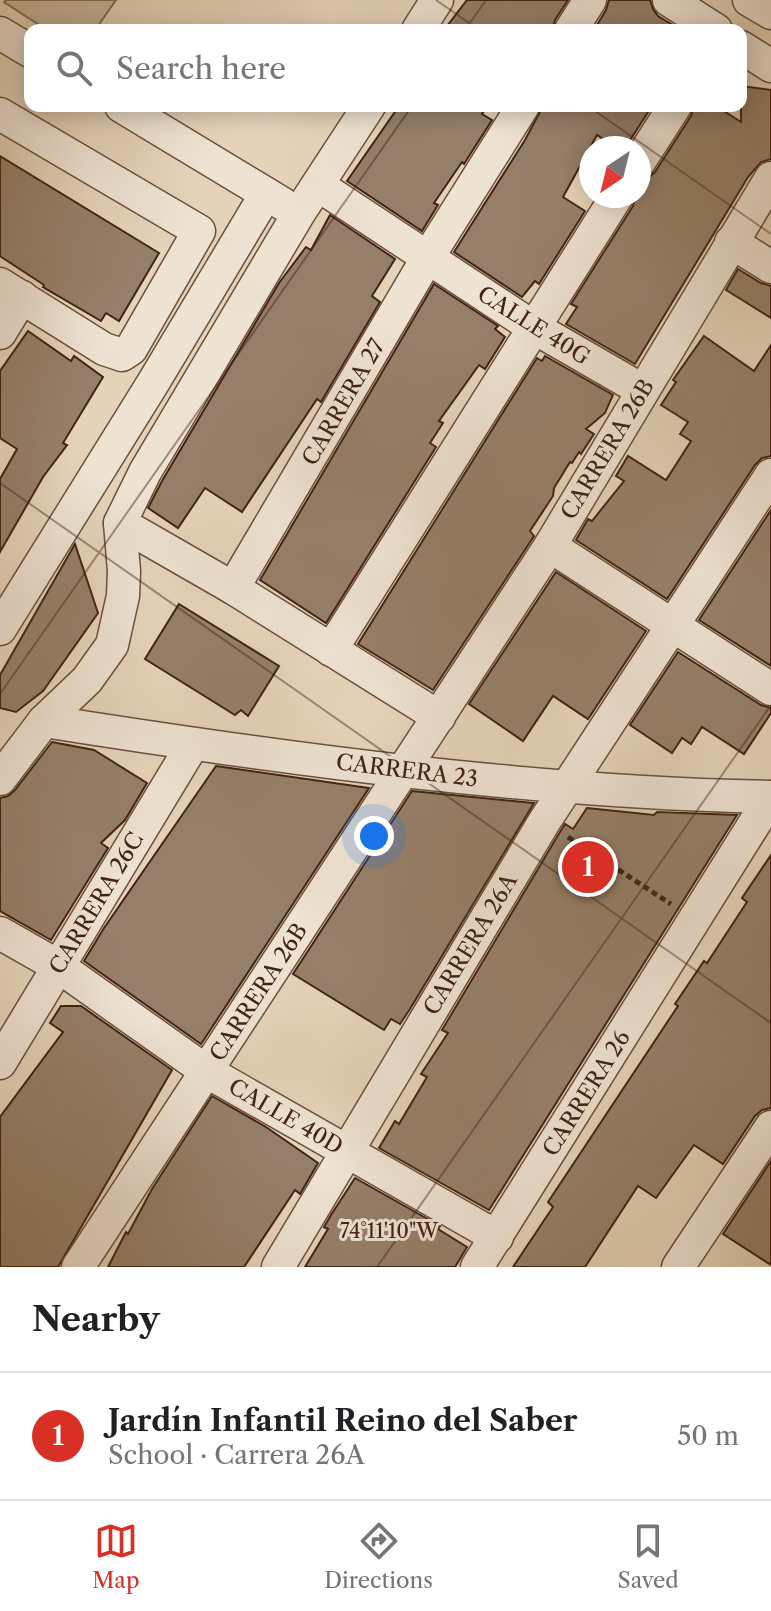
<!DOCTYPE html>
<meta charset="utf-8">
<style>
:root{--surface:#fff;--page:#f2f2f2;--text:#202124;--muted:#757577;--line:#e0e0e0;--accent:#d93025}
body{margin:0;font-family:"Libre Caslon Text",serif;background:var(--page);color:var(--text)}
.compass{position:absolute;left:579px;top:136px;width:72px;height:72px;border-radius:50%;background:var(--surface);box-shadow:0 4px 20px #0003;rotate:215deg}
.you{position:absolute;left:374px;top:836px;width:28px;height:28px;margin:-20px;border:6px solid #fff;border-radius:50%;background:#1a73e8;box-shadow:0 0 0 12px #1a73e833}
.badge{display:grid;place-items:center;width:52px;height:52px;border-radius:50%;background:var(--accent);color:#fff;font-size:26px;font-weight:700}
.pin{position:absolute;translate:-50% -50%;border:4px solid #fff;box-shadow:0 2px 8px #0006}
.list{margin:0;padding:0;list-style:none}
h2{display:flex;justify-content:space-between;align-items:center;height:104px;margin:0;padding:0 32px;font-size:34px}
h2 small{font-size:26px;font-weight:400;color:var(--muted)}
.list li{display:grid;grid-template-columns:52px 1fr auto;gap:24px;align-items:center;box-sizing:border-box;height:128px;padding:0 32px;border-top:2px solid var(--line)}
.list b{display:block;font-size:30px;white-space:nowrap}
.list p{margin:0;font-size:26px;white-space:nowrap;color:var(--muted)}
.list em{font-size:26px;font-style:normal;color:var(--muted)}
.icon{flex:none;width:44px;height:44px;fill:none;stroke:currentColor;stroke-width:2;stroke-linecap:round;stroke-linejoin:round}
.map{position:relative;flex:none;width:771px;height:1267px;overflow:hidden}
.search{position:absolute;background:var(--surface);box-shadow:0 4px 20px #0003;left:24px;right:24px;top:24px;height:88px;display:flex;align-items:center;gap:20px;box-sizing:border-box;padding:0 28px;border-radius:16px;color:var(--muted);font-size:30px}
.sheet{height:232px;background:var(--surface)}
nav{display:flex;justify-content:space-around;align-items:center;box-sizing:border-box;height:112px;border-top:2px solid var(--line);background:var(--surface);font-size:22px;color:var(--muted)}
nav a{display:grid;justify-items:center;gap:4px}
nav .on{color:var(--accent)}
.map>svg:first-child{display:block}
.green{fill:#c9b59d;stroke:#856c58;stroke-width:2}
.building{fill:#967f69;stroke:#412413;stroke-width:2}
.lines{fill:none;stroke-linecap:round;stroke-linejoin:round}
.street-casing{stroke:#6a503c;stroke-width:35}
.path{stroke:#412413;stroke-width:5;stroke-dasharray:6 4;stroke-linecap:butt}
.street{stroke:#eee2d2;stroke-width:32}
.ticks{fill:none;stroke:#412413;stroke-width:2;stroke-opacity:0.45}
.labels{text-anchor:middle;stroke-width:6;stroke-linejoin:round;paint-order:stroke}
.street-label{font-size:22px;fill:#412413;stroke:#eee2d2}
.ticks-label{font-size:20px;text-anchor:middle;fill:#412413;stroke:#eee2d2;stroke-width:6;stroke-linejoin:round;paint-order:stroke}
</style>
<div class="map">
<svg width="771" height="1267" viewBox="0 0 771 1267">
<rect width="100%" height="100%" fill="#e5d3b9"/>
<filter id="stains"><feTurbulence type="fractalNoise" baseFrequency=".0025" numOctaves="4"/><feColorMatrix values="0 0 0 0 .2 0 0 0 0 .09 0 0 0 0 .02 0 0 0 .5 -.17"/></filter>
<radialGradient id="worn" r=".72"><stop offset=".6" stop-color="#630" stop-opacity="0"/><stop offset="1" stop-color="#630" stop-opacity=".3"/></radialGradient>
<path class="green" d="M6 0H116L95 30H47L4 2Z"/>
<g class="building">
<path d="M467 0H568L555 20 552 30H444Z"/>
<path d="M609 0H650L653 9 658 16 681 30H594L606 10Z"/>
<path d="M741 86 771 90V159L761 162 748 177 635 364 566 324 577 307 571 304 633 206 636 196H639V181L648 178 655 172 691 116 694 106H716L741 122Z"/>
<path d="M399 106H487L482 114 492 120 464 164 462 162 434 203 438 205 422 231 347 181Z"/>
<path d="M543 106H652L625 148H616L597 135 563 197 585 211 539 284 535 281 522 297 454 252 525 140Z"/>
<path d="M0 156 159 253 119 321 106 313 101 321 43 287 44 285 0 256Z"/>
<path d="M330 215 395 259 372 296 380 302 321 402 317 399 242 512 205 488 178 528 148 508 162 481 279 283 306 247 311 250Z"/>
<path d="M738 269 761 283 771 286V318L726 290Z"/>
<path d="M434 284 498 326 495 329 505 337 485 369 479 365 439 421 443 423 430 443 436 447 326 623 260 580Z"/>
<path d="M28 331 71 361 74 356 103 377 63 443 67 445 43 477 0 552V479L17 449 0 438V371Z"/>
<path d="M704 336 754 371 771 345V456L762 458 755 465 667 599 576 540 588 519 592 521 624 481 616 476 628 456 666 480 691 441 680 434 688 422 661 405 676 382 673 380Z"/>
<path d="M545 356 613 395 605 413 586 429 594 434 581 454 579 452 572 463 570 462 554 488 553 496 530 531 534 536 433 690 358 644 537 358 542 361Z"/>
<path d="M771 510V666L699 620Z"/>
<path d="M75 544 98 613 43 691 16 712 0 708V675Z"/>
<path d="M556 572 646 631 588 719 553 696 523 741 469 704Z"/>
<path d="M179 604 279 666 248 716 241 710 235 715 145 659Z"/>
<path d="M678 652 761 705 771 708V713L744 754 702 727 691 744 682 738 672 753 630 725Z"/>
<path d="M52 742 94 750 147 783 125 820 101 843 108 848 51 940 0 911V798L8 796 15 790Z"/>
<path d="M216 766 369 788 201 1044 84 961 104 928Z"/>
<path d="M412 791 534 803 410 1009 400 1024 391 1019 384 1030 293 974Z"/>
<path d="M587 808 654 815 657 812 737 815 489 1210 379 1148 395 1121 399 1124 427 1077 421 1074 448 1033 442 1030 560 832 565 824 573 829Z"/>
<path d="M771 855V1108L762 1110 755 1116 723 1164 694 1145 656 1198 638 1186 585 1267H513L553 1207 548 1202 678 1006 675 1004 704 961 707 963 747 902 742 898Z"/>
<path d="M61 1006H81L172 1070 58 1267H0V1117L63 1032 50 1023Z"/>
<path d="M212 1096 266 1127 318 1163 300 1194 295 1190 244 1267H108L126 1232 128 1234 152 1189Z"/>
<path d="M771 1161V1265L723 1234Z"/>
<path d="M355 1178 440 1226 438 1229 467 1247 455 1267H305L328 1229 324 1227 331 1215Z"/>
</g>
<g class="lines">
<g class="street-casing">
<g id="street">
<path d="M669 0 716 30"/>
<path d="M749 0 771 13"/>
<path d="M418 30 437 0"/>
<path d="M571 30 590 0"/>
<path d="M0 33 30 51"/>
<path d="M741 47 771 66"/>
<path d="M121 106 283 204"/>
<path d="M0 114 199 231 131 349 122 355 104 349 0 284"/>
<path d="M639 162 675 106"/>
<path d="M318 185 533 327 642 390"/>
<path d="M731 242 771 267"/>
<path d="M0 333 22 297"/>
<path d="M120 523 233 588 439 717"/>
<path d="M550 546 771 689"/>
<path d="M233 588 428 257 523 106"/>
<path d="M0 629 153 383 266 194"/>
<path d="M331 650 617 196"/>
<path d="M44 721C285 759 527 792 771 797"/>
<path d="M0 779 44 721 87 680 112 645 123 596 124 571 120 523 145 472 299 213 369 106"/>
<path d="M0 933 58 966 206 1071 497 1237"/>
<path d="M0 1063 193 744"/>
<path d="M78 1267 550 546 771 178"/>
<path d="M278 1267 544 822 771 475"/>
<path d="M477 1267 771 797"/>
<path d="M678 1267 771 1127"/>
</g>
</g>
<path class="path" d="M568 837 671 904"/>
<use href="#street" class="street"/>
</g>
<path class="ticks" d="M436 0 479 30M465 30 486 0M588 106 771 234M0 483 771 1023M0 694 412 106M377 1267 771 705"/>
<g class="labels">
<g class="street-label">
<text transform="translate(534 325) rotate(32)" y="8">CALLE 40G</text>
<text transform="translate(343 402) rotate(-60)" y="8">CARRERA 27</text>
<text transform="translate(607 449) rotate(-59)" y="8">CARRERA 26B</text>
<text transform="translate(407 770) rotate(7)" y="8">CARRERA 23</text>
<text transform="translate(96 903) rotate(-59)" y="8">CARRERA 26C</text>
<text transform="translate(470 944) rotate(-59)" y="8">CARRERA 26A</text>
<text transform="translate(258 992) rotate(-57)" y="8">CARRERA 26B</text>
<text transform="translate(586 1093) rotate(-58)" y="8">CARRERA 26</text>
<text transform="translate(286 1116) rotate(30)" y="8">CALLE 40D</text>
</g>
</g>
<g class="ticks-label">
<text x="389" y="1238">74°11'10"W</text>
</g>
<rect width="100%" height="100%" filter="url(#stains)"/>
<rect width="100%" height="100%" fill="url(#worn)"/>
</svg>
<svg class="compass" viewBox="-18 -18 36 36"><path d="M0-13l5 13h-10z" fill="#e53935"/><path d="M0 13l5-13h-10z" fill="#757577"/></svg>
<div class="you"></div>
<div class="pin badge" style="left:588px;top:867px">1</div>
<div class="search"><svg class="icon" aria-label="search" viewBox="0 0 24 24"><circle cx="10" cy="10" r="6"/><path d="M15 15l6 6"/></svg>Search here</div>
</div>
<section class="sheet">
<h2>Nearby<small></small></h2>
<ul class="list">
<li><span class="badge">1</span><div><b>Jardín Infantil Reino del Saber</b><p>School · Carrera 26A</p></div><em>50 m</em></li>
</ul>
</section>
<nav>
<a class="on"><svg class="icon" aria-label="map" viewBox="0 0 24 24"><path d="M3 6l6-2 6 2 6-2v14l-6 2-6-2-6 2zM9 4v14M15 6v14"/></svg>Map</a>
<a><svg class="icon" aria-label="directions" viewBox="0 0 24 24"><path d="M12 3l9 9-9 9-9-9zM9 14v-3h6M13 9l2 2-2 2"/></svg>Directions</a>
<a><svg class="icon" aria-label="saved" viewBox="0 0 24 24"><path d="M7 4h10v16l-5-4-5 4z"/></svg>Saved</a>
</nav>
